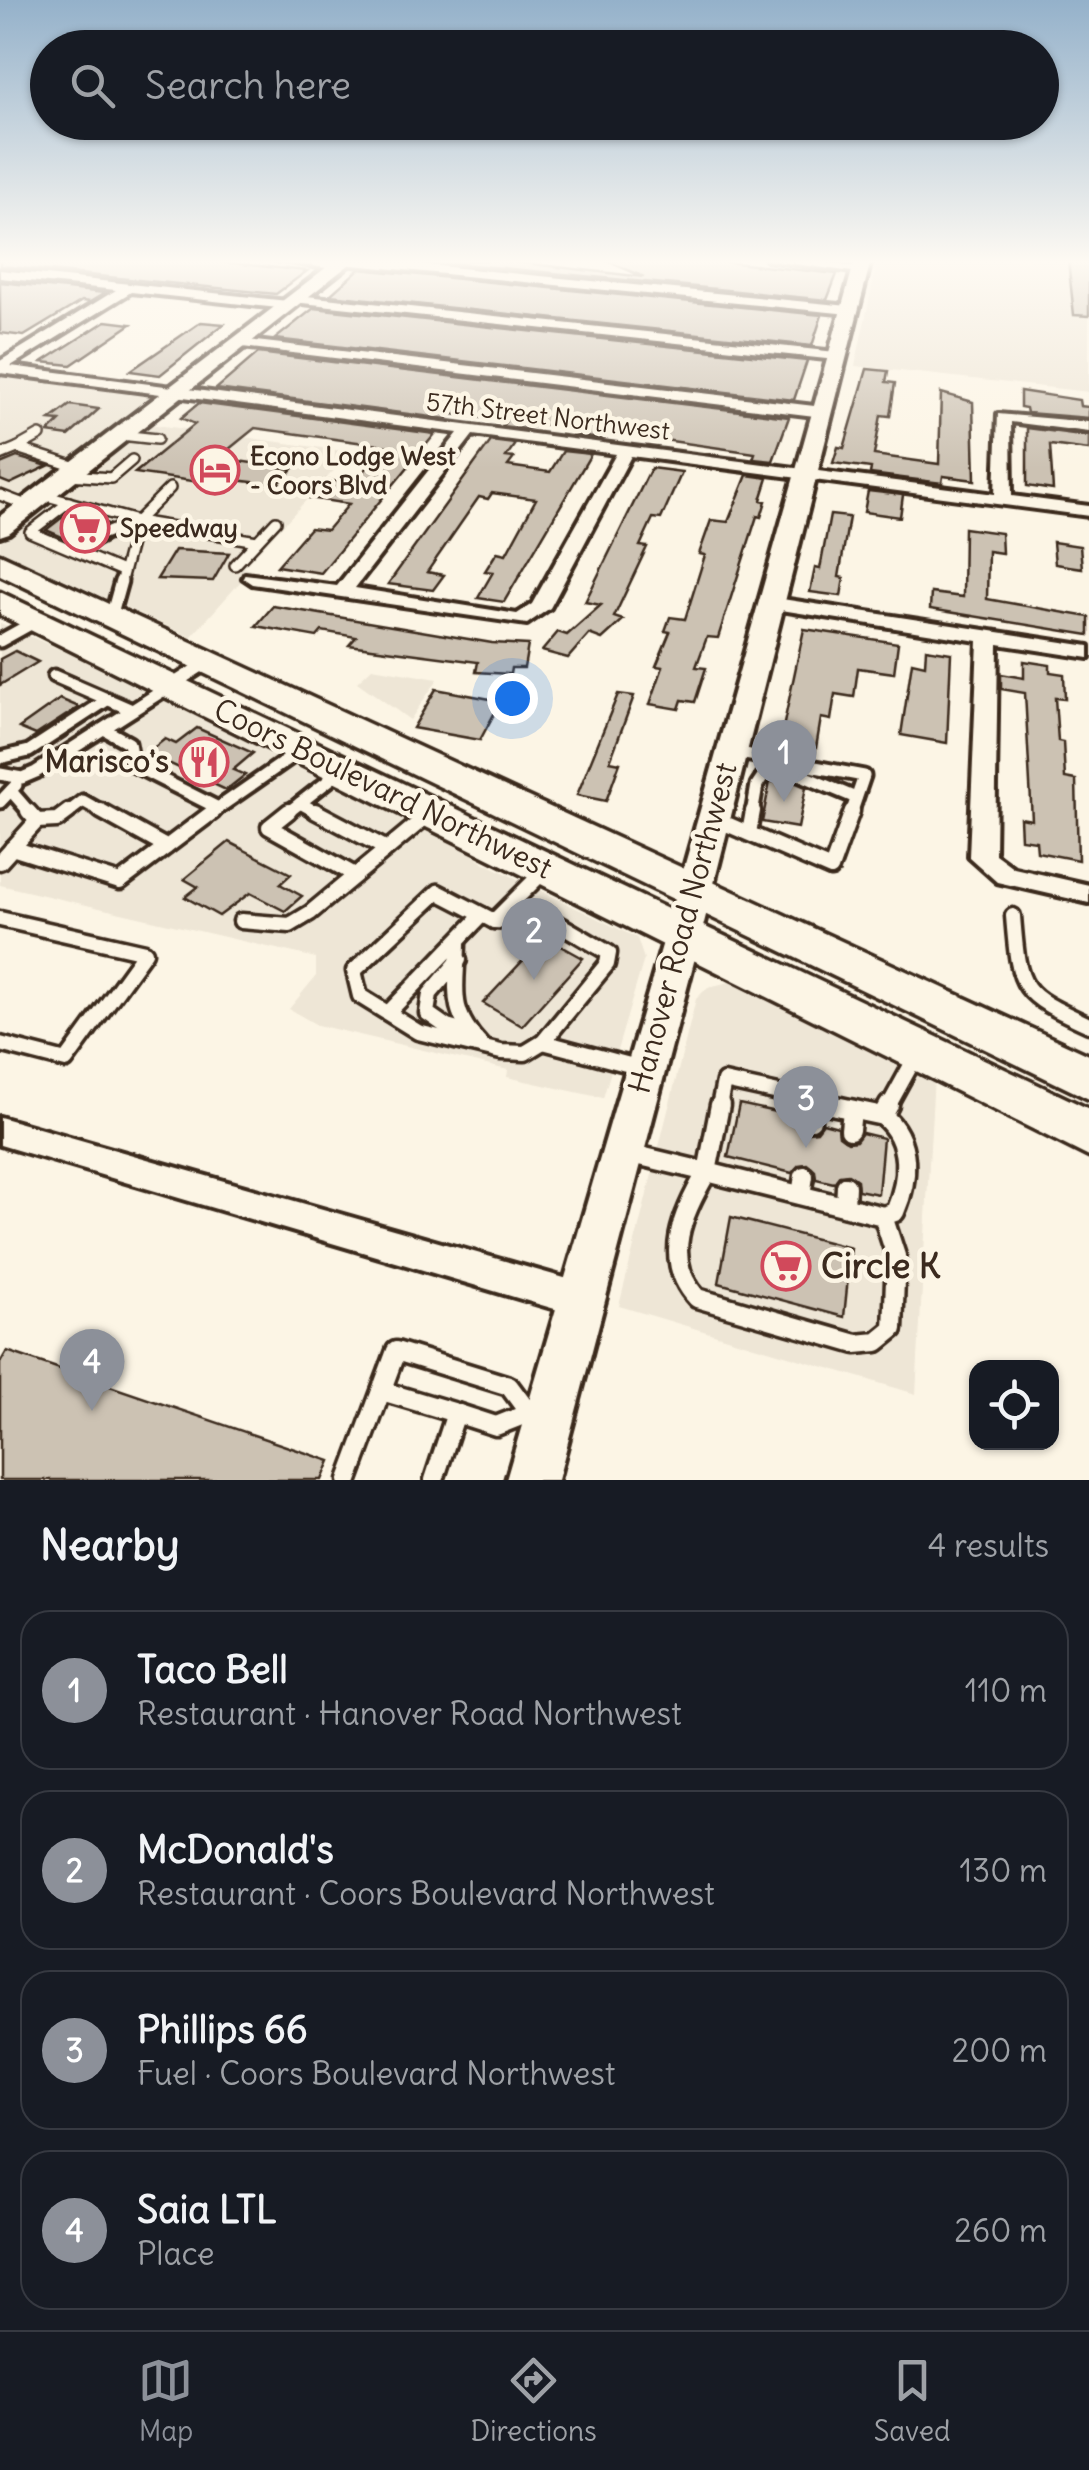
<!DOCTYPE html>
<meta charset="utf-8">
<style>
:root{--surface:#171b24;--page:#20242c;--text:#f1f3f6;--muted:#9ea1a6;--line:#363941;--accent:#8c9099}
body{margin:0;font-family:Delius,sans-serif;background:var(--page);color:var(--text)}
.controls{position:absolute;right:30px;bottom:30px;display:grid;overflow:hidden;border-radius:20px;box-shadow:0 2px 8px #0004}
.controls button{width:90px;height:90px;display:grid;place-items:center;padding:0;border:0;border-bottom:2px solid var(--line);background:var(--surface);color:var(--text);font:50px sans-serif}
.you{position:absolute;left:512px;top:698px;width:35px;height:35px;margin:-25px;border:8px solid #fff;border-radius:50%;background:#1a73e8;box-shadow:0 0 0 15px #1a73e833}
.badge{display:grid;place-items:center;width:65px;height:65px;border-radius:50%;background:var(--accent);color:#fff;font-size:32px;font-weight:700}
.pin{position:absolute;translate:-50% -82px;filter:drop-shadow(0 2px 5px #0008)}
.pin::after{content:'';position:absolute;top:52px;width:35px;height:30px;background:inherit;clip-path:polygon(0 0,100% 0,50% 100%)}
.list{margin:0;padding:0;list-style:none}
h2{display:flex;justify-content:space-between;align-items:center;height:130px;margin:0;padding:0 40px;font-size:42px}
h2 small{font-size:32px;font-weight:400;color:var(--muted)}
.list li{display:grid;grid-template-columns:65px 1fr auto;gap:30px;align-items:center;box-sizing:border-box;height:160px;margin:0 20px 20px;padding:0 20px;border:2px solid var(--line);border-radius:30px}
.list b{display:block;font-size:38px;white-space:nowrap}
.list p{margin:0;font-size:32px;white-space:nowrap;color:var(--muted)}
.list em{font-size:32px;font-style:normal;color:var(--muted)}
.icon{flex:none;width:55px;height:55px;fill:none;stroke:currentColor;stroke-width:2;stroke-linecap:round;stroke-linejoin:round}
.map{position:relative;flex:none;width:1089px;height:1480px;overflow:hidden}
.search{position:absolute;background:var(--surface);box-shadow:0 2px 8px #0004;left:30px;right:30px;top:30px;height:110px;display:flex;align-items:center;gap:25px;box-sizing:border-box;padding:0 35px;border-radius:55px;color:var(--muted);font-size:38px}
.sheet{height:850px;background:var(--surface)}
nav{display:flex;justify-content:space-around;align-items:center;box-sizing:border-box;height:140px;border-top:2px solid var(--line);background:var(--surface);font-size:28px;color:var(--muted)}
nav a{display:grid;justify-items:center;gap:5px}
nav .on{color:var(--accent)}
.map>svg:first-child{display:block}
.built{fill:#eee6d6}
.building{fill:#ccc2b3;stroke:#3b2a1e;stroke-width:2.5}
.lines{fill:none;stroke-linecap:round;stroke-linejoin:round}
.service-far3-casing{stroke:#3b2a1e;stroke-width:14}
.service-far2-casing{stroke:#3b2a1e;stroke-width:19}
.service-far1-casing{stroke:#3b2a1e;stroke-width:21}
.service-casing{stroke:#3b2a1e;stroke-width:25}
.minor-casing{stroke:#3b2a1e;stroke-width:8}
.tertiary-casing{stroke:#3b2a1e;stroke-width:8}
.secondary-casing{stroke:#3b2a1e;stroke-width:8}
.primary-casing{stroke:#3b2a1e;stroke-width:7}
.service-far3{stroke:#fcf5e5;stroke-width:9}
.service-far2{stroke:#fcf5e5;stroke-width:11}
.service-far1{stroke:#fcf5e5;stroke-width:14}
.service{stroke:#fcf5e5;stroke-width:18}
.minor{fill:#fcf5e5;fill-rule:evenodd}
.tertiary{fill:#fcf5e5;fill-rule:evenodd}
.secondary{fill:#fcf5e5;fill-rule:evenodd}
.primary{fill:#fcf5e5;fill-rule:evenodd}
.labels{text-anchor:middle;stroke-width:9;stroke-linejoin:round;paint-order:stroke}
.far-street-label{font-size:25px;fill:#3b2a1e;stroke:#fcf5e5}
.far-poi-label{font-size:25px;font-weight:bold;fill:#3b2a1e;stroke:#fcf5e5;text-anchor:start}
.poi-label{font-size:30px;font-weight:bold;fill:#3b2a1e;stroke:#fcf5e5;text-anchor:end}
.street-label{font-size:30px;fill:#3b2a1e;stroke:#fcf5e5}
.near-poi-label{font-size:35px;font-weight:bold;fill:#3b2a1e;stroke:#fcf5e5;text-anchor:start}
</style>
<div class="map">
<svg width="1089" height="1480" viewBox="0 0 1089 1480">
<rect width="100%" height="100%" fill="#fcf5e5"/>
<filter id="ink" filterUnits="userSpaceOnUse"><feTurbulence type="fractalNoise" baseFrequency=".01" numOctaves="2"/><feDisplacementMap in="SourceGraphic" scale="20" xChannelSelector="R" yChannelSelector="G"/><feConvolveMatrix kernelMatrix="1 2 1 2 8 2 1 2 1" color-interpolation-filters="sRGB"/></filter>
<g filter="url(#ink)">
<g class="built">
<path d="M878 260H1089V392L855 366Z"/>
<path d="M0 375 158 394 159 397 0 517Z"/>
<path d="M149 424 351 452 244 567 251 570 191 637 0 550V542Z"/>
<path d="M0 623 174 700 449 837 483 862 637 938 644 959 603 1098 507 1077 508 1070 317 1025 289 1009 316 976V958L0 885Z"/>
<path d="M372 668 438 679 410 720 357 682Z"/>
<path d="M739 980 934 1076 916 1394 619 1306 696 999 708 987Z"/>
</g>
<g class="building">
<path d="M0 260H202L307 271 276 294 0 266Z"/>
<path d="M421 260H498L644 277 605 260H707L837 274 827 300Z"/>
<path d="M1068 260H1089V316L1074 315Z"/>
<path d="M359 269 822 315 812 346 330 295Z"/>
<path d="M0 282 105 293 90 302 82 301 24 336 0 333Z"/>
<path d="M314 308 807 361 794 400 275 339Z"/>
<path d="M106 321 131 324 71 365 42 362Z"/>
<path d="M201 322 224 324 160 375 130 371Z"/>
<path d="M258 353 789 417 773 461 753 459 755 453 664 440 604 432 600 439 572 435 575 428 541 424 525 429 502 426 505 422 493 419 451 414 447 419 216 389Z"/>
<path d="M867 369 888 371 886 382 895 383 890 416 881 415 874 455 939 464 941 393 973 402 975 480 943 476 942 483 870 474 871 468 833 463 838 447 844 448Z"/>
<path d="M1020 391 1079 400 1080 406 1089 407V418L1027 413 1026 408 1020 407Z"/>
<path d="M199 403 435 434 321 573 277 566 310 528 327 530 349 504 310 498 326 480 353 484 386 446 255 428 218 458 293 469 277 485 210 477 192 481 135 473 195 424 181 418Z"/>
<path d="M70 405 99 409 69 436 48 433 60 421 50 420Z"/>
<path d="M1027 428 1089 436V450L1050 445 1053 490 1027 486Z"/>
<path d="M491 441 515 444 506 457 514 458 508 466 550 472 563 451 591 454 504 602 478 598 493 572 485 571 497 552 506 554 536 499 492 493 488 499 479 497 427 572 444 575 433 590 388 584Z"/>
<path d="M17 457 48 466 10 484 0 480V464Z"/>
<path d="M651 468 682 472 661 519 653 518 640 546 647 547 614 617 623 620 602 639 589 634 568 658 542 651 558 632 567 635 601 605 585 602Z"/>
<path d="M747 475 768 478 761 500 766 501 761 517 757 516 718 638 707 637 696 667 706 668 695 702 682 700 679 709 650 704 663 667 656 666 670 632 665 631 670 617 685 619 705 555 699 554 711 520 728 522Z"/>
<path d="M868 491 903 495 900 517 864 512Z"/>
<path d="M830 515 849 517 839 577 844 578 841 596 810 592 815 568 820 569Z"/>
<path d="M64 516 63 523 70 528 94 518 108 524 95 530V536L101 542 113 539 92 550 46 530Z"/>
<path d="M964 528 1001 533 1002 553 988 551 987 599 1089 617V635L930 609 931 593 963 597Z"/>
<path d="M1053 542 1080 546 1082 568 1055 564Z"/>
<path d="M175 550 229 553 213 581 157 579Z"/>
<path d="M273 606 492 643 528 645 524 668H511L510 674 476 672 478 662 349 645 356 637 322 631 317 637 256 626Z"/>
<path d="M804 629 898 643 894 673 858 668 854 697 835 694 831 720 821 718 815 754 779 747Z"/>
<path d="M926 649 951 653 947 743 901 735 912 662 925 665Z"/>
<path d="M15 651 38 662 0 685V659Z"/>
<path d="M1024 661 1050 665V672L1064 674 1065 699 1055 698 1058 741 1063 742 1065 778 1076 780 1078 860 1037 852 1036 841 1021 839 1020 818 1032 820 1025 693 1001 689V674L1024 678Z"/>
<path d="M436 689 501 701 480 740 413 728Z"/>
<path d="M618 694 634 696 610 761 620 763 606 801 577 795Z"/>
<path d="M60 699 79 707 36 735 19 728Z"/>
<path d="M197 728 253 753 233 770 245 775 226 790 147 753 165 739 176 744Z"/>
<path d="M792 781 806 787 798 828 762 822 770 782Z"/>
<path d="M229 842 291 874 280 884 302 896 285 911 250 893 219 916 185 897 198 887 184 879Z"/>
<path d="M545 937 583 958 522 1026 483 1003Z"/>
<path d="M739 1104 799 1117 800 1126 808 1132 817 1131 823 1123 838 1127 839 1136 848 1142 856 1141 862 1133 883 1138 878 1194 858 1190 857 1180 848 1174 840 1175 834 1183 816 1179 815 1171 807 1164 799 1165 792 1173 728 1157Z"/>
<path d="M731 1217 851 1248 844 1317 719 1283Z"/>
<path d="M7 1351 330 1461 322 1480H0V1363Z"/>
</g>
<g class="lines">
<g class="service-far3-casing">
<g id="service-far3">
<path d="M121 435 157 439"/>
<path d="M17 448 40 435"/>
<path d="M0 455 17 448 79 468"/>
<path d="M69 475 111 478 132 460"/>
<path d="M170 488 137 521 257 541"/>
<path d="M0 495 29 506"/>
<path d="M43 495 137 521 120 584"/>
<path d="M69 502 30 532 122 571"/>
<path d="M71 520 93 509"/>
<path d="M103 534 136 521"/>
<path d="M235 565 276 521"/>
</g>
</g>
<g class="service-far2-casing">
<g id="service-far2">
<path d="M111 617 121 581"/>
<path d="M0 641 36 621"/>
<path d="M54 676 132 710"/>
<path d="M104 729 129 743 133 765 218 808 300 751"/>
<path d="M734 752 864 776 851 814"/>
<path d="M0 758 29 751 107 700"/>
<path d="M0 774 22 778 36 772 206 663"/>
<path d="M11 791 31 814"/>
<path d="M0 802 16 785"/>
<path d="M300 803 320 814"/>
<path d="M66 814 83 801 106 814"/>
<path d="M211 814 218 808"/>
<path d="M286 814 341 771"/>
<path d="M752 814 757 785 765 773 794 772 856 798"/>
</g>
</g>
<g class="service-far1-casing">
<g id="service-far1">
<path d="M101 811 166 847"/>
<path d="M289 811 269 827 355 875"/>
<path d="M315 811 387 849"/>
<path d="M715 819 831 869 852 811"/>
<path d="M37 821 57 820 69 811"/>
<path d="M749 833 753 811"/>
<path d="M12 848 120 882 214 811"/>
<path d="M0 862 37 821 28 811"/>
<path d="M438 892 494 921 561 925 609 953 607 964 543 1042 525 1053 501 1052 418 1032 360 996 354 971Z"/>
<path d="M1013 916C1019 992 1020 993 1089 1025"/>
<path d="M0 919 145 952 66 1061 0 1044"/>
<path d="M241 921 290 925 310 913 428 815"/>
<path d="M494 921 544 871"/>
<path d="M458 941C458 987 446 1008 481 1045"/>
<path d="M459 960 430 994 427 1013 447 1027 468 1033"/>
<path d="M388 1013 482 915"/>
<path d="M543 1042 641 1068"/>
<path d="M719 1107 724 1081 842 1107"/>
<path d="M812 1107 813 1101"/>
<path d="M888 1107 916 1056"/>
</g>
</g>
<g class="service-casing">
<g id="service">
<path d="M831 1105 883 1116 889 1105"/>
<path d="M883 1116C912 1140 909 1180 895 1212L883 1216"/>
<path d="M811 1120 813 1105"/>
<path d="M850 1130 852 1110"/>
<path d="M632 1154 707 1172 720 1105"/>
<path d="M707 1172 883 1216 896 1256 893 1329 877 1342 856 1344 697 1298C661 1259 683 1212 707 1172Z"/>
<path d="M801 1195 804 1176"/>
<path d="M845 1206 846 1186"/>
<path d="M382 1391 456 1413"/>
<path d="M348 1480 396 1351 509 1386 529 1413 540 1416"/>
<path d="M434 1480 456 1413 496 1426 529 1413"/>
</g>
</g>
<g class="minor-casing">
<g id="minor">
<path d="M276 260H377L849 306 855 310 849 314 343 264 339 270Z"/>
<path d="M767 260H811L866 269 860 273Z"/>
<path d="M0 270 288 301 294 305 288 309 131 292 11 366 995 494 998 414 1089 422V432L1011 422 1012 496 1089 506V516L631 456 550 608 527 624 252 584 243 578 245 574 337 586 458 433 0 373V361L116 290 0 278ZM473 435 616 454 532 604 517 614 355 588Z"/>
<path d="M297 295 836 352 843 356 836 360 293 302 291 299Z"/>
<path d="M239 339 823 407 831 412 823 417 234 346V340Z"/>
<path d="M769 597 1089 646V658L998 644 995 854 1014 868 1089 885V903L997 882 969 857 978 641 762 607 759 603 762 599Z"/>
<path d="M0 1117 582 1283 594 1288 600 1300 594 1312 582 1317 0 1145Z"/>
</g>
</g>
<g class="tertiary-casing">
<path id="tertiary" d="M855 260H871L701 935 558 1480H506L665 935Z"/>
</g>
<g class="secondary-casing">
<path id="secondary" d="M336 260H355L9 533 0 536V516Z"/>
</g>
<g class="primary-casing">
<g id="primary">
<path d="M0 554 1089 1055V1099L0 575Z"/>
<path d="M0 592 1089 1109V1157L0 615Z"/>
</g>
</g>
<use href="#service-far3" class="service-far3"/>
<use href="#service-far2" class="service-far2"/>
<use href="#service-far1" class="service-far1"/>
<use href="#service" class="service"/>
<use href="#minor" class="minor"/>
<use href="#tertiary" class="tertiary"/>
<use href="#secondary" class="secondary"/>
<use href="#primary" class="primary"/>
</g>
</g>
<linearGradient id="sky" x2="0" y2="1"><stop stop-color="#94b1ca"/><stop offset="0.56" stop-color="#fefaf3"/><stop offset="1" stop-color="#fefaf3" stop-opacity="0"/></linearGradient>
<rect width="1089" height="468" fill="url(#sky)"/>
<defs>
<g id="hotel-ring" transform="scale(2.5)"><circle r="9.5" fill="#fcf5e5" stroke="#d1495b" stroke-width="1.5"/><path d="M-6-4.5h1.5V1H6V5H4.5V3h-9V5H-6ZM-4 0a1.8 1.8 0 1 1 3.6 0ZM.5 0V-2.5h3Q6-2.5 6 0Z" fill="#d1495b"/></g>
<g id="supermarket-ring" transform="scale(2.5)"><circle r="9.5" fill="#fcf5e5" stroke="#d1495b" stroke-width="1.5"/><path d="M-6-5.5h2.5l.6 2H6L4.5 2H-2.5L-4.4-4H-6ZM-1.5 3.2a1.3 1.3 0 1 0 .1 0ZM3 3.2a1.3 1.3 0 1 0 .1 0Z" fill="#d1495b"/></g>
<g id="restaurant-ring" transform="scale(2.5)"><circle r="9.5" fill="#fcf5e5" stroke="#d1495b" stroke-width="1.5"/><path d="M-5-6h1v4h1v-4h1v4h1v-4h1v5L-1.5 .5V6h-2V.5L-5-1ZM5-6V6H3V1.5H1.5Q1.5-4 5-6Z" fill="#d1495b"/></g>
</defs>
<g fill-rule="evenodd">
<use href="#hotel-ring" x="215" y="470"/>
<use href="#supermarket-ring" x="85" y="528"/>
<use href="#restaurant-ring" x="204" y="762"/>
<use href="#supermarket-ring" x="786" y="1266"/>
</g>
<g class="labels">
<g class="far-street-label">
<text transform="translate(548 416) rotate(7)" y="9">57th Street Northwest</text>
</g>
<g class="far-poi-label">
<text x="250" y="465">Econo Lodge West<tspan x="250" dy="29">- Coors Blvd</tspan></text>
<text x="120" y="537">Speedway</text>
</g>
<g class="poi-label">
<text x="169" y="772">Marisco's</text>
</g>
<g class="street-label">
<text transform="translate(383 789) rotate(26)" y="10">Coors Boulevard Northwest</text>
<text transform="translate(683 928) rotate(-75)" y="10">Hanover Road Northwest</text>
</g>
<g class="near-poi-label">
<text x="821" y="1278">Circle K</text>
</g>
</g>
</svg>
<div class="controls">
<button><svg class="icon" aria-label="locate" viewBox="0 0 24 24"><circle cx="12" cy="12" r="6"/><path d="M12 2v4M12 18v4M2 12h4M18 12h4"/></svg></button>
</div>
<div class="you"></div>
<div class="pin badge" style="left:784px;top:802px">1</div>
<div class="pin badge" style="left:534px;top:980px">2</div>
<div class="pin badge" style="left:806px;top:1148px">3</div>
<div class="pin badge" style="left:92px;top:1411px">4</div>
<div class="search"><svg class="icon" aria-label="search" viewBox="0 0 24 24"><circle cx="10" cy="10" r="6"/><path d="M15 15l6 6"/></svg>Search here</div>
</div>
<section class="sheet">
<h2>Nearby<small>4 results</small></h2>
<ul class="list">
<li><span class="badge">1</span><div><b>Taco Bell</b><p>Restaurant · Hanover Road Northwest</p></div><em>110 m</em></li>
<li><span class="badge">2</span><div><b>McDonald's</b><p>Restaurant · Coors Boulevard Northwest</p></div><em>130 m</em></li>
<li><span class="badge">3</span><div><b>Phillips 66</b><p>Fuel · Coors Boulevard Northwest</p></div><em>200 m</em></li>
<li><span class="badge">4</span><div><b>Saia LTL</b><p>Place</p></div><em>260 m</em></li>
</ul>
</section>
<nav>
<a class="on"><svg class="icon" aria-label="map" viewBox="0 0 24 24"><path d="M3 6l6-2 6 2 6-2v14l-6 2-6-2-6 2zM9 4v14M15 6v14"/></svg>Map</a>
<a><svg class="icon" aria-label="directions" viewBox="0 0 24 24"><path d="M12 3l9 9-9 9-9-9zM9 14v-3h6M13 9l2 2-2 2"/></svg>Directions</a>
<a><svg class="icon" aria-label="saved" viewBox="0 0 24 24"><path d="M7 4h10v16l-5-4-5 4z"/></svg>Saved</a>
</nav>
